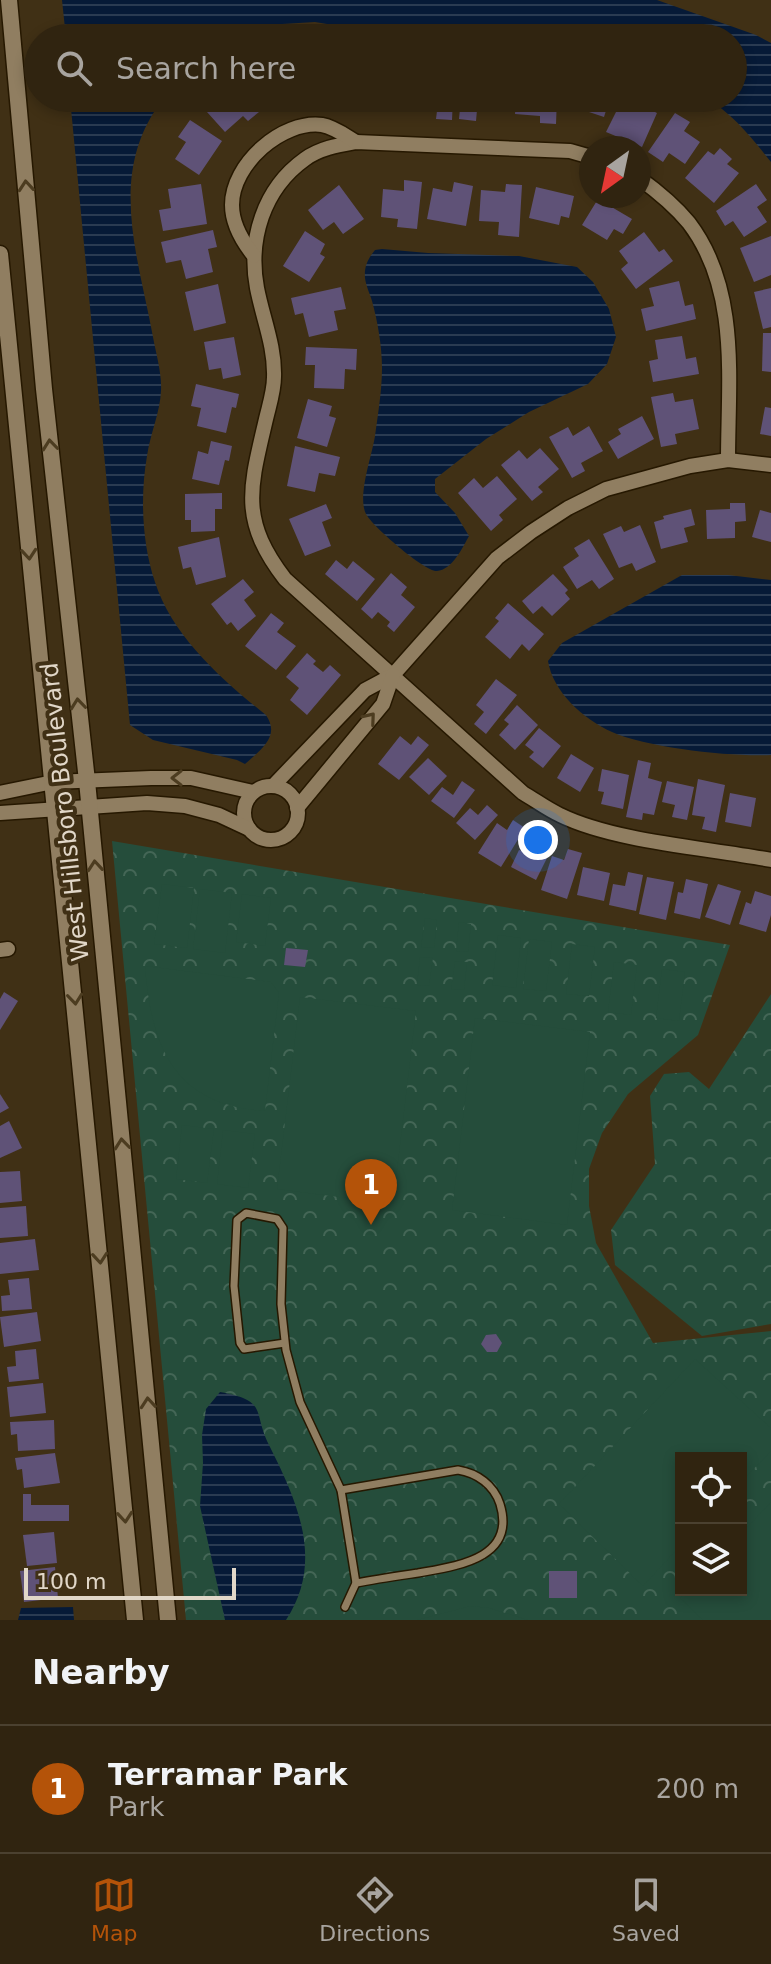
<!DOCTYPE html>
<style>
:root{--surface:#302410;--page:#3c301e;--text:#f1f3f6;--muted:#a8a49f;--line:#4b4130;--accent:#b45309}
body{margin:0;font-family:"DejaVu Sans",sans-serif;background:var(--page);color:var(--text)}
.controls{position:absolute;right:24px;bottom:24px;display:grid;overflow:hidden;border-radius:0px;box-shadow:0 4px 12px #0003}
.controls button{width:72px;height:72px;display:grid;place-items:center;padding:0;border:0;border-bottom:2px solid var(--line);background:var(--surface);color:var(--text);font:40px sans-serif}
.compass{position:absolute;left:579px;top:136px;width:72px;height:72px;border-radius:50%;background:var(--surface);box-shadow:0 4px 12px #0003;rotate:213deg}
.scale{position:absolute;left:24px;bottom:20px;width:212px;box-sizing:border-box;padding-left:8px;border:4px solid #e1d7c8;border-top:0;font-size:22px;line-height:28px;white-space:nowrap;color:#e1d7c8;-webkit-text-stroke:6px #403015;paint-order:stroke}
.you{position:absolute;left:538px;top:840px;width:28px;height:28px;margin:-20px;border:6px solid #fff;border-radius:50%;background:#1a73e8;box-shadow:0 0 0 12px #1a73e833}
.badge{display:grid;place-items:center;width:52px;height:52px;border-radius:50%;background:var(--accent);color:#fff;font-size:26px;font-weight:700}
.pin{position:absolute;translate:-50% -66px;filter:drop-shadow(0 2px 4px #0008)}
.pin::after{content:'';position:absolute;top:42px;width:28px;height:24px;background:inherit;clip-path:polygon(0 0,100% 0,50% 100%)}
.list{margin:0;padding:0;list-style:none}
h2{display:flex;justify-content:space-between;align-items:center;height:104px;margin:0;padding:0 32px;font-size:34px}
h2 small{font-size:26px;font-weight:400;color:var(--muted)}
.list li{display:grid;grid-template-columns:52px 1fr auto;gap:24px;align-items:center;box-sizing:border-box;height:128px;padding:0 32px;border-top:2px solid var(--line)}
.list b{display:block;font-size:30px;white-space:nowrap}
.list p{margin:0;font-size:26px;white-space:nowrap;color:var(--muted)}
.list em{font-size:26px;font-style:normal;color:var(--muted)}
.icon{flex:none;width:44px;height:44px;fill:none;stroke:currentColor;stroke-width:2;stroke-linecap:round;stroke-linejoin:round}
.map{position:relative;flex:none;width:771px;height:1620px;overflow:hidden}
.search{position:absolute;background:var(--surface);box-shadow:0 4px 12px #0003;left:24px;right:24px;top:24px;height:88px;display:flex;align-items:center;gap:20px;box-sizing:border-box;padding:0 28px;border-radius:44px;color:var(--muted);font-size:30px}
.sheet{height:232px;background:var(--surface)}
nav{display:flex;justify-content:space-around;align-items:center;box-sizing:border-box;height:112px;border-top:2px solid var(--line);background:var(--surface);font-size:22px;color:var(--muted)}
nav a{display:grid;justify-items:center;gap:4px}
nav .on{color:var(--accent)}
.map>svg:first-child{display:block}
.forest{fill:url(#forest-crowns);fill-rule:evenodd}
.pitch{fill:#254d3b}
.water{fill:url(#water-rules)}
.building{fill:#5f5277}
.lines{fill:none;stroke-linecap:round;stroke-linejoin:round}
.service-casing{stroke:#261800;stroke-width:10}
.minor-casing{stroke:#261800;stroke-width:17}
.tertiary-casing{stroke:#261800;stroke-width:19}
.service{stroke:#907e61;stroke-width:7}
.minor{stroke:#907e61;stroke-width:14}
.tertiary{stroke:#907e61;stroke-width:16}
.oneway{stroke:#4c3c20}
.labels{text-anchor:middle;stroke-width:8;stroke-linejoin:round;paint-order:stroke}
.street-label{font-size:24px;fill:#e1d7c8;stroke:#403015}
</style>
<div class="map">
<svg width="771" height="1620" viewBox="0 0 771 1620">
<defs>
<pattern id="forest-crowns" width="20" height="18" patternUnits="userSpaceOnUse" patternTransform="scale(2)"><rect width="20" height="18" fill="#254d3b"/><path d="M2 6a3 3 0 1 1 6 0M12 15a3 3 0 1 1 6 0" fill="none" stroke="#446656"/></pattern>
<pattern id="water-rules" width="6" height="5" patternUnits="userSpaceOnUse" patternTransform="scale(2)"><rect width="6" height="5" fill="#061a37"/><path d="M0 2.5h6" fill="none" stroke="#2a3b52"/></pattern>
</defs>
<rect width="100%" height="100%" fill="#403015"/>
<g class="forest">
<path d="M112 841 730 945 698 1035 628 1094 602 1133 589 1169V1206L596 1243 653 1343 771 1331V1620H186ZM681 1458H741V1590H681Z"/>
<path d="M771 994V1324L702 1336 615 1265 611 1230 655 1164 650 1096 664 1074 689 1072 709 1089Z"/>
</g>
<g class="pitch">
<path d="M162 884 194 888 187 948 154 944Z"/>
<path d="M200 889 232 893 225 953 193 949Z"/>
<path d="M242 894 271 898 265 946 236 942Z"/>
<path d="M425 918 437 920 434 948 421 947Z"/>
<path d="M459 922 471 924 468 952 456 951Z"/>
<path d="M498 935 521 938 516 988 492 985Z"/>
<path d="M529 939 552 942 546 991 523 989Z"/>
<path d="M572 944 595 947 589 996 566 994Z"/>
<path d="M420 957 433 958 429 986 417 985Z"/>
<path d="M455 961 467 962 464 990 451 989Z"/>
<path d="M614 962 637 965 631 1015 608 1012Z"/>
<path d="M145 966 271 982 279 993 265 1111C174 1105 151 1047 145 966Z"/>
<path d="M662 969 685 972 679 1021 656 1018Z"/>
<path d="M300 997 416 1011 393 1204 277 1189Z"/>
<path d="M475 1018 590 1032 567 1225 452 1210Z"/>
<path d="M182 1125 214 1129 207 1183 176 1179Z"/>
<path d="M223 1130 255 1134 248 1188 217 1184Z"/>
<path d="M695 1359 771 1428V1451L741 1482V1458H681V1545L643 1586 559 1504Z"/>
<path d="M771 1502V1620H703L680 1598 688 1590H741V1534Z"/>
<path d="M471 1606 489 1608 528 1620H417Z"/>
</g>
<g class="water">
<path d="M62 0H657L756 35 771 43V162C752 138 732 113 706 98H733V38H411L315 22 266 25 232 38H66Z"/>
<path d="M70 98H164C106 171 138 255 153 337 156 354 162 373 161 391 160 413 150 434 147 456 140 496 142 544 155 582 172 636 223 681 266 715 281 737 260 750 245 764L237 760 153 740 130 725Z"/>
<path d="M382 249 428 253 519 256 577 267 593 282 609 309 616 337 607 364 588 384 529 412 486 439 435 479V492L455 513 469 536C463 547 452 570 437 571 425 572 372 526 366 514 357 496 372 456 375 436 378 414 382 390 382 368 382 347 378 323 372 301 370 294 366 286 365 278 364 266 368 259 375 250Z"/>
<path d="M682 575H728L771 580V755C731 757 648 748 612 732 583 719 553 692 548 661L562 643Z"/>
<path d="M220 1392C269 1401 252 1411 269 1445 297 1501 325 1561 286 1620H225L200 1506 203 1463 202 1435 206 1409Z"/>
<path d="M73 1607 74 1620H18L21 1608Z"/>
</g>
<g class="building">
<path d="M223 98H233L238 104 247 98 259 112 248 121 243 116 225 132 207 112Z"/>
<path d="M285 98H301L302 101 286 104Z"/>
<path d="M360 98H401L399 112 359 103Z"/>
<path d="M413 98H453L452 120 436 119 437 111 412 109Z"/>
<path d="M461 98H502L500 112 477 110 476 121 459 119Z"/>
<path d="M516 98H557L556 124 540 123V116L515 114Z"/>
<path d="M567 98H610L604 117 565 104Z"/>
<path d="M623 98H645L643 106 657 113 642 147 606 132Z"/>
<path d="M675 113 690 122 684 131 700 142 685 164 669 153 663 162 648 152Z"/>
<path d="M190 120 222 141 199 175 175 159 186 142 178 137Z"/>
<path d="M720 148 732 159 727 164 739 173 714 203 685 178 708 151 714 155Z"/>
<path d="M404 180 422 182 417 229 397 227 398 219 381 217 383 189 404 191Z"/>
<path d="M454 182 473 186 466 226 427 219 433 188 452 192Z"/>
<path d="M201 184 207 224 163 231 159 210 171 208 168 189Z"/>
<path d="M506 184 522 185 519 237 498 235 499 222 479 221 481 190 505 192Z"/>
<path d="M756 184 767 200 757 207 767 222 744 237 733 221 725 226 716 211Z"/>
<path d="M339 185 364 219 343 234 334 222 323 230 308 210Z"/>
<path d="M536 187 574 196 569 218 561 216 559 225 529 218Z"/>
<path d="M598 199 632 219 623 234 614 229 607 240 582 225Z"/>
<path d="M213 230 217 247 208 249 213 272 186 279 181 260 166 263 161 242Z"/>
<path d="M305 231 325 244 320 254 325 257 309 282 283 266Z"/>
<path d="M644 232 659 252 664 249 673 261 636 289 621 269 628 263 619 251Z"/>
<path d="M771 236V275L754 282 740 248Z"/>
<path d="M679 281 685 306 693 304 696 319 646 331 641 309 654 306 649 288Z"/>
<path d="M218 284 226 323 194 331 185 292Z"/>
<path d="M341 287 346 309 334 311 338 330 309 337 303 313 295 315 291 298Z"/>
<path d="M771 288V327L763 329 754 292Z"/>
<path d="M763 333H771V372L762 371Z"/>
<path d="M682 336 686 359 696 357 699 374 653 382 649 361 658 359 655 340Z"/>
<path d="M234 337 241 375 223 379 221 368 209 370 204 342Z"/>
<path d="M306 347 357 349 356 370 345 369 344 389 314 388 315 365H305Z"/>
<path d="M196 384 239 394 236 408 232 407 226 433 197 426 201 408 191 406Z"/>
<path d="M673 393 675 402 693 399 699 429 675 434 677 444 661 447 651 397Z"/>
<path d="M308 399 332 406 329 416 336 418 327 447 297 438Z"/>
<path d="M765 407 771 408V436L760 434Z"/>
<path d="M642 416 654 439 618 459 608 442 621 434 618 429Z"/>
<path d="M589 426 603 451 581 463 585 471 572 478 549 437 568 427 573 436Z"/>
<path d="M211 441 232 446 229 461 225 460 219 485 192 479 198 451 208 454Z"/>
<path d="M295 446 340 457 335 476 319 473 315 492 287 486Z"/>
<path d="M540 448 559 469 538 487 543 492 532 501 501 465 519 450 527 459Z"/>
<path d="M497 476 517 499 499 515 503 520 491 531 458 493 474 478 483 488Z"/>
<path d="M222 493V509H215V531L191 532V520H185V494Z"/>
<path d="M730 503H745L746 521 735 522V538L707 539 706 510 730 509Z"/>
<path d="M326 504 332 518 322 522 331 546 305 556 289 519Z"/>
<path d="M691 509 695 525 684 528 688 542 661 549 654 522 664 519 663 516Z"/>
<path d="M760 510 771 513V542L752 537Z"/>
<path d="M640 525 656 562 636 571 632 563 619 568 603 534 621 526 624 532Z"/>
<path d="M219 537 226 577 196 585 191 567 183 569 178 547Z"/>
<path d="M589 539 614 579 599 589 592 580 577 589 563 567 579 556 574 548Z"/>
<path d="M336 560 347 569 353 561 375 579 357 601 325 574Z"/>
<path d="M391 573 407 587 401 595 415 607 394 632 387 626 390 622 378 612 372 619 361 609Z"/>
<path d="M553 574 568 590 565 593 570 599 552 616 542 606 533 614 522 601Z"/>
<path d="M243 579 254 592 244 600 256 616 238 631 231 622 227 625 211 604Z"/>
<path d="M508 603 544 634 529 651 522 644 510 659 485 637 499 621 495 618Z"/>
<path d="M271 613 284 623 277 632 296 646 276 670 245 646Z"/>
<path d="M307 653 316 661 313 664 323 672 330 665 341 675 307 715 290 700 299 688 286 677Z"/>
<path d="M496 679 517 695 486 734 474 724 484 712 476 705Z"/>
<path d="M517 705 538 725 515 750 499 735 509 724 504 720Z"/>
<path d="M539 728 561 746 543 768 529 757 534 752 525 745Z"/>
<path d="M400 736 411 745 418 736 429 745 399 780 378 764Z"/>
<path d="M571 754 594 768 580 792 557 778Z"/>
<path d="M428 758 447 776 429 795 409 777Z"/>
<path d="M638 760 651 763 648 778 662 782 654 815 643 813 642 820 626 817Z"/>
<path d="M602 769 629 775 623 809 601 804 604 792 598 791Z"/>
<path d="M698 779 725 785 716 832 702 829 705 817 692 815Z"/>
<path d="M462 781 475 790 454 818 431 801 442 787 453 795Z"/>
<path d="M667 781 694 787 687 820 672 817 675 805 662 802Z"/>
<path d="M730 793 756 798 751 827 725 822Z"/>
<path d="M487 805 498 815 475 840 456 823 470 808 478 815Z"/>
<path d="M513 820 525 828 501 867 478 853 497 823 507 830Z"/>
<path d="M532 838 552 848 536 880 511 867 519 850 525 852Z"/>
<path d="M568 849 582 853 567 899 541 890 552 856 564 860Z"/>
<path d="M583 867 610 873 604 901 577 895Z"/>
<path d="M628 872 643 875 636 911 609 905 613 884 625 886Z"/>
<path d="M647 877 674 882 666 920 639 914Z"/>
<path d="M686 879 708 884 700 919 674 913 678 892 683 893Z"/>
<path d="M718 884 741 891 730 925 705 917Z"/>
<path d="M755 891 771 896V915L766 932 739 924 746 902 751 904Z"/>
<path d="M286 948 308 950 305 967 284 965Z"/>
<path d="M4 992 18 1001 0 1030V999Z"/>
<path d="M0 1094 9 1108 0 1113Z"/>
<path d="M9 1121 22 1148 0 1158V1126Z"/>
<path d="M20 1171 22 1201 0 1203V1172Z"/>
<path d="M26 1206 28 1236 0 1238V1208Z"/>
<path d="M35 1239 39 1270 0 1274V1243Z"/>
<path d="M29 1278 32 1309 2 1311 1 1296 10 1295 8 1280Z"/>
<path d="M37 1312 41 1341 4 1347 0 1317Z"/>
<path d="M496 1334 502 1343 497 1352H487L481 1344 486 1335Z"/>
<path d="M36 1349 39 1379 9 1382 7 1367 16 1366 15 1351Z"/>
<path d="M43 1383 46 1413 10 1417 7 1387Z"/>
<path d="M54 1420 55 1449 18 1451 17 1434 11 1435 10 1422Z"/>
<path d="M55 1453 60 1483 24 1488 22 1469 17 1470 15 1458Z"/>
<path d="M23 1494H31V1505H69V1521H23Z"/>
<path d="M54 1532 57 1563 27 1566 23 1535Z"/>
<path d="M55 1567 58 1598 24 1602 20 1571Z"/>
<rect x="549" y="1571" width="28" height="27"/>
</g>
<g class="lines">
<g class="service-casing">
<g id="service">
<path d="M285 1343 244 1349 240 1343 234 1286 237 1220 246 1213 277 1219 283 1228 281 1304 286 1350 300 1402 341 1490 356 1583 345 1607"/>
<path d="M341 1490 458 1470C477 1473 494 1485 500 1504 517 1559 456 1566 418 1573 398 1576 377 1579 356 1583"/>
</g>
</g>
<g class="minor-casing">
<g id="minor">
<path d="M591 157 570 151 356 142C339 145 320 148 305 159 263 189 248 240 257 288 263 319 275 346 274 377 274 391 269 406 266 419 250 488 239 519 285 579L523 793C535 800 547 809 560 815 615 842 709 848 771 860"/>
<path d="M639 178C657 191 675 206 689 223 740 290 728 381 728 460"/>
<path d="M254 256C242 241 232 224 232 205 232 164 282 120 322 125 334 127 346 136 356 142"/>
<path d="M273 786 365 690 393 675 497 558 531 532 568 508 606 489 690 466 728 460 771 465"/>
<circle cx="271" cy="813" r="27"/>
<path d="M0 793 53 782 151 778H191L253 792"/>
<path d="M297 808 383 704 393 675"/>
<path d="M0 813 147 803 185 806 219 815 249 829"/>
<path d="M0 950 8 949"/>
</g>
</g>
<g class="tertiary-casing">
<g id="tertiary">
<path d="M9 0 44 389 87 781 168 1620"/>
<path d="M0 254 135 1620"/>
</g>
</g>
<use href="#service" class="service"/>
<use href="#minor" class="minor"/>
<use href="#tertiary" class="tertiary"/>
</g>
<defs><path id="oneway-chevron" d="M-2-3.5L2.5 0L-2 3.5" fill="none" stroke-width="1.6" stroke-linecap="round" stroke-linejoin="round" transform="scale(2)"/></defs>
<g class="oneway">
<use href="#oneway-chevron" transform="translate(26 186) rotate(-95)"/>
<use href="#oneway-chevron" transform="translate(50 445) rotate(-96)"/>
<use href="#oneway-chevron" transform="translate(29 554) rotate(85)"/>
<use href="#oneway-chevron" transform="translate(78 704) rotate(-96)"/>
<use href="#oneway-chevron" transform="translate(370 718) rotate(-50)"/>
<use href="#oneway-chevron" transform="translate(177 778) rotate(180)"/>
<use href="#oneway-chevron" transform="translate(95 866) rotate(-95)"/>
<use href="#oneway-chevron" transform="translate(75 999) rotate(84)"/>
<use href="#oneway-chevron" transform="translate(122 1144) rotate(-96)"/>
<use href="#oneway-chevron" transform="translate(100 1258) rotate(85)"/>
<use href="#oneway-chevron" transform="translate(148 1403) rotate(-95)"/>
<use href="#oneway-chevron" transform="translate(125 1517) rotate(85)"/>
</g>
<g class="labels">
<g class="street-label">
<text transform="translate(65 812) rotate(-96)" y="8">West Hillsboro Boulevard</text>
</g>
</g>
</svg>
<div class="controls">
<button><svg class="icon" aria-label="locate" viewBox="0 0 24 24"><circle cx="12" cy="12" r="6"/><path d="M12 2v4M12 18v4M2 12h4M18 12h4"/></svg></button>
<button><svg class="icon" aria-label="layers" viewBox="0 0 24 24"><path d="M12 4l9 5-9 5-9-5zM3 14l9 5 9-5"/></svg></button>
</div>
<svg class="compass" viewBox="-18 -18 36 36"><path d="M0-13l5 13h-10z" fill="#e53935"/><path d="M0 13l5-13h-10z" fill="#a8a49f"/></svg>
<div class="scale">100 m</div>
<div class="you"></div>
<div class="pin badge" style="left:371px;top:1225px">1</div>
<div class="search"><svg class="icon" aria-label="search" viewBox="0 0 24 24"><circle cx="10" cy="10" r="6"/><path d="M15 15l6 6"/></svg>Search here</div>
</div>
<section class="sheet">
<h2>Nearby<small></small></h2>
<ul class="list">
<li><span class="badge">1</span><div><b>Terramar Park</b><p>Park</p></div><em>200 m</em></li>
</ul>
</section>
<nav>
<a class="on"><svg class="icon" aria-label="map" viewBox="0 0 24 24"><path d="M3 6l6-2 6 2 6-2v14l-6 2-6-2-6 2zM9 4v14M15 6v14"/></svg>Map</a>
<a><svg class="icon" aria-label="directions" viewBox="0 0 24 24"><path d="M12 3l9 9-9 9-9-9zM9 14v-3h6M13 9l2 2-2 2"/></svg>Directions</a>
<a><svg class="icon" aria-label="saved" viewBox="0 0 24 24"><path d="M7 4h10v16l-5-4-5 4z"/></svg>Saved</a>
</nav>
